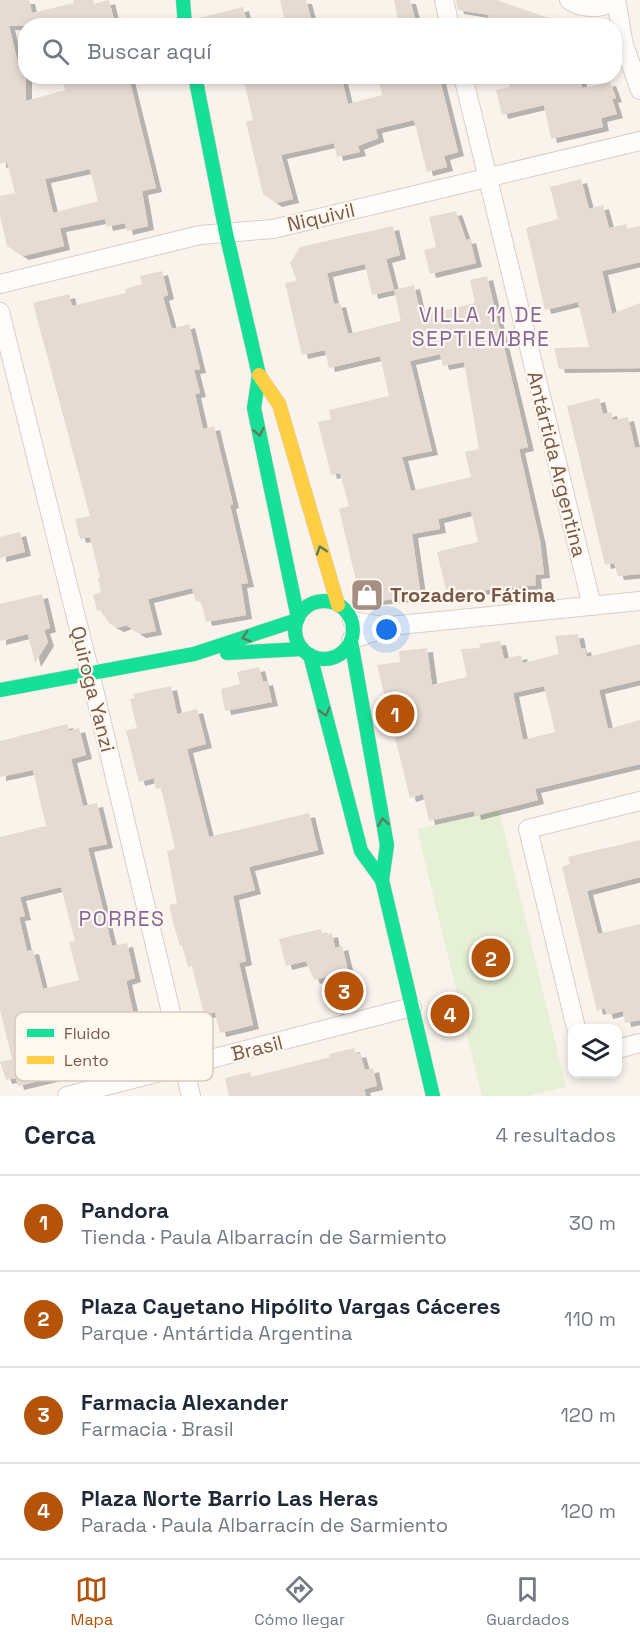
<!DOCTYPE html>
<html lang="es">
<meta charset="utf-8">
<style>
:root{--surface:#fff;--page:#f6f6f7;--text:#1f2937;--muted:#747a83;--line:#e0e1e3;--accent:#b45309}
body{margin:0;font-family:"Space Grotesk",sans-serif;background:var(--page);color:var(--text)}
.controls{position:absolute;right:18px;bottom:18px;display:grid;overflow:hidden;border-radius:12px;box-shadow:0 3px 9px #0003}
.controls button{width:54px;height:54px;display:grid;place-items:center;padding:0;border:0;border-bottom:2px solid var(--line);background:var(--surface);color:var(--text);font:30px sans-serif}
.you{position:absolute;left:387px;top:630px;width:21px;height:21px;margin:-15px;border:4px solid #fff;border-radius:50%;background:#1a73e8;box-shadow:0 0 0 9px #1a73e833}
.badge{display:grid;place-items:center;width:39px;height:39px;border-radius:50%;background:var(--accent);color:#fff;font-size:20px;font-weight:700}
.pin{position:absolute;translate:-50% -50%;border:3px solid #fff;box-shadow:0 2px 6px #0006}
.list{margin:0;padding:0;list-style:none}
h2{display:flex;justify-content:space-between;align-items:center;height:78px;margin:0;padding:0 24px;font-size:26px}
h2 small{font-size:20px;font-weight:400;color:var(--muted)}
.list li{display:grid;grid-template-columns:39px 1fr auto;gap:18px;align-items:center;box-sizing:border-box;height:96px;padding:0 24px;border-top:2px solid var(--line)}
.list b{display:block;font-size:22px;white-space:nowrap}
.list p{margin:0;font-size:20px;white-space:nowrap;color:var(--muted)}
.list em{font-size:20px;font-style:normal;color:var(--muted)}
.icon{flex:none;width:33px;height:33px;fill:none;stroke:currentColor;stroke-width:2;stroke-linecap:round;stroke-linejoin:round}
.map{position:relative;flex:none;width:640px;height:1096px;overflow:hidden}
.search{position:absolute;background:var(--surface);box-shadow:0 3px 9px #0003;left:18px;right:18px;top:18px;height:66px;display:flex;align-items:center;gap:15px;box-sizing:border-box;padding:0 21px;border-radius:24px;color:var(--muted);font-size:22px}
.sheet{height:462px;background:var(--surface)}
nav{display:flex;justify-content:space-around;align-items:center;box-sizing:border-box;height:84px;border-top:2px solid var(--line);background:var(--surface);font-size:16px;color:var(--muted)}
nav a{display:grid;justify-items:center;gap:3px}
nav .on{color:var(--accent)}
.map>svg:first-child{display:block}
.green{fill:#e6f0d6}
.building{fill:#e5dbd3;fill-rule:evenodd;filter:url(#shadow)}
.lines{fill:none;stroke-linecap:round;stroke-linejoin:round}
.street-casing{stroke:#d8cec8;stroke-width:20}
.fast-casing{stroke:#d8cec8;stroke-width:15}
.slow-casing{stroke:#d8cec8;stroke-width:15}
.street{stroke:#fefdfc;stroke-width:18}
.fast{stroke:#16e098;stroke-width:14}
.slow{stroke:#ffcf43;stroke-width:14}
.oneway{stroke:#607a5d}
.labels{text-anchor:middle;stroke-width:4.5;stroke-linejoin:round;paint-order:stroke}
.street-label{font-size:20px;fill:#795849;stroke:#fff8ee}
.poi-label{font-size:20px;font-weight:bold;fill:#795849;stroke:#fff8ee;text-anchor:start}
.neighbourhood-label{font-size:21px;letter-spacing:1.5px;fill:#87649d;stroke:#fff8ee}
.key{fill:#fff8ee;stroke:#d7c8bc;stroke-width:1.5}
.key-label{font-size:16px;fill:#795849}
</style>
<div class="map">
<svg width="640" height="1096" viewBox="0 0 640 1096">
<defs>
<filter id="shadow"><feDropShadow dx="6" dy="4" stdDeviation="0" flood-color="#0004"/></filter>
</defs>
<rect width="100%" height="100%" fill="#f9f3ec"/>
<path class="green" d="M499 810 566 1087 528 1096H482L417 829Z"/>
<g class="building">
<path d="M0 0H29L32 13 74 3 73 0H93L94 4 109 0 114 20 90 26H9L18 63 26 61V101L65 90 62 76H117L118 81 129 78 156 188 142 191 148 226 127 231 125 223 107 227 105 219 60 228 64 246 23 256 7 246 0 216V196L15 193 7 162 0 164ZM90 169 98 201 53 213 45 179Z"/>
<path d="M280 0H306L313 26H286Z"/>
<path d="M394 0H410L417 26H399Z"/>
<path d="M456 0H497L563 23V26H488L489 15 458 10Z"/>
<path d="M243 7 248 26H199V18Z"/>
<path d="M249 76H341L348 104 382 95 379 82 400 76H439L458 152 444 156 447 167 427 172 414 120 376 129 378 138 358 146 360 152 337 157 334 143 281 155 293 199 276 203 263 194 246 122 253 120 244 81 250 80Z"/>
<path d="M507 76H580L582 88 610 82 616 98 612 99 617 114 601 118 603 127 551 139 544 105 502 115 496 90 510 87Z"/>
<path d="M581 179 589 209 603 205 609 228 626 224 627 229 640 226V262L602 271 612 314 640 303V368L559 369 554 348 589 347 580 310 578 302 545 310 526 228 558 219 550 187Z"/>
<path d="M456 211 466 240 470 239 476 263 430 274 424 250 436 247 429 217Z"/>
<path d="M393 226 400 255 386 259 394 290 414 285 421 316 475 303 470 280 487 276 528 447 519 449 540 541 544 574 535 575 536 585 447 594 437 552 478 542 471 511 438 519 440 529 412 534 421 597 375 601 358 589 339 509 349 506 340 473 331 475 318 422 331 419 329 410 389 396 380 356 329 368 325 350 302 355 285 283 297 281 290 263 300 247ZM365 264 372 295 394 290 401 321 348 334 340 303 334 304 327 273ZM440 354 443 366 464 362 479 449 465 452 471 477 411 491 402 457 432 451 410 361Z"/>
<path d="M162 271 168 295 163 297 172 329 189 324 200 369 194 370 200 393 195 394 203 429 214 426 233 504 230 505 248 583 241 584 246 615 206 622 201 601 196 602 192 588 148 599 156 631 140 634 126 625 118 628 110 624 100 610 97 611 93 595 101 592 98 578H100L90 537 80 539 75 519 90 516 33 303 69 294 72 306 126 293 125 289 142 284 140 276Z"/>
<path d="M599 398 603 414 611 412 613 420 628 417 635 448 640 447V574L618 576 614 563 605 565 567 406Z"/>
<path d="M20 532 25 552 0 558V537Z"/>
<path d="M42 594 50 628 44 630 48 642 35 663 28 634 0 641V604Z"/>
<path d="M578 634 581 649 585 648 587 657 640 644V680L599 690 608 729 640 720V764L535 789 538 800 475 816 474 811 429 821 423 794 410 798 377 665 400 662 399 651 427 648 432 685 467 677 461 649 480 648 479 644 500 641 504 659 521 655 523 663 559 654 555 636ZM544 686 555 732 523 740 513 693Z"/>
<path d="M259 667 263 682 267 681 272 702 225 711 221 689 240 684 237 672Z"/>
<path d="M171 686 177 714 197 709 206 744 187 749 209 837 309 813 318 850 249 867 255 890 233 896 246 961 239 963 253 1025 220 1033 215 1012 204 1015 192 966 188 967 182 945 180 946 173 922 169 905 177 903 167 851 175 849 161 788 156 789 154 778 139 782 126 731 137 728 130 699 135 698 133 694Z"/>
<path d="M67 724 69 731 79 728 86 755 71 759 83 806 97 803 107 844 88 848 112 946 127 943 135 978 126 981 137 1029 132 1030 139 1057 18 1086 16 1078 6 1080 0 1062 12 1059 0 1010V837L46 826 33 770 0 777V741ZM61 887 75 941 69 942 79 980 43 989 33 950 27 951 19 917 25 916 20 897Z"/>
<path d="M640 840V877L587 891 598 934 640 924V1020L625 1023 623 1011 607 1015 605 1008 597 1011 562 867 570 864 568 857Z"/>
<path d="M321 929 323 935 332 933 335 948 342 946 352 986 336 1014 326 977 314 980 306 961 286 966 279 939Z"/>
<path d="M354 1048 356 1054 360 1053 365 1070 373 1068 377 1086 364 1089 366 1096H229L225 1078 250 1072 251 1077 330 1057 329 1054Z"/>
</g>
<g class="lines">
<g class="street-casing">
<g id="street">
<path d="M444 0 450 26"/>
<path d="M569 0C582 9 602 10 614 0"/>
<path d="M616 0 624 45 640 90"/>
<path d="M463 76 592 606"/>
<path d="M0 284 200 235 273 229 640 141"/>
<path d="M0 312 90 673 191 1096"/>
<path d="M352 621 382 626"/>
<path d="M351 640 389 626 640 601"/>
<path d="M576 1028 528 829 640 801"/>
<path d="M618 1049 640 1043"/>
<path d="M67 1096 412 1007"/>
</g>
</g>
<g class="fast-casing">
<g id="fast">
<path d="M183 0 185 26"/>
<path d="M195 76 226 233 259 375 254 408 298 618"/>
<circle cx="324" cy="630" r="29"/>
<path d="M351 641 387 845 382 880 433 1096"/>
<path d="M227 653 302 649"/>
<path d="M310 655 361 851 382 880"/>
<path d="M0 690 194 654 297 620"/>
</g>
</g>
<g class="slow-casing">
<path id="slow" d="M259 375 279 404 338 605"/>
</g>
<use href="#street" class="street"/>
<use href="#fast" class="fast"/>
<use href="#slow" class="slow"/>
</g>
<defs><path id="oneway-chevron" d="M-2-3.5L2.5 0L-2 3.5" fill="none" stroke-width="1.6" stroke-linecap="round" stroke-linejoin="round" transform="scale(1.5)"/></defs>
<g class="oneway">
<use href="#oneway-chevron" transform="translate(259 432) rotate(78)"/>
<use href="#oneway-chevron" transform="translate(321 550) rotate(-108)"/>
<use href="#oneway-chevron" transform="translate(246 637) rotate(162)"/>
<use href="#oneway-chevron" transform="translate(325 712) rotate(75)"/>
<use href="#oneway-chevron" transform="translate(383 822) rotate(-100)"/>
</g>
<defs>
<g id="shop-square" transform="scale(1.725)"><rect x="-9" y="-9" width="18" height="18" rx="4" fill="#a68e82" stroke="#fff8ee"/><path d="M-5-2.5h2.3a2.7 3.5 0 0 1 5.4 0H5L5.5 6h-11ZM-1.5-2.5h3a1.5 2.3 0 0 0-3 0Z" fill="#fff"/></g>
</defs>
<g fill-rule="evenodd">
<use href="#shop-square" x="367" y="595"/>
</g>
<g class="labels">
<g class="street-label">
<text transform="translate(321 217) rotate(-13)" y="7">Niquivil</text>
<text transform="translate(557 464) rotate(76)" y="7">Antártida Argentina</text>
<text transform="translate(93 689) rotate(76)" y="7">Quiroga Yanzi</text>
<text transform="translate(257 1048) rotate(-14)" y="7">Brasil</text>
</g>
<g class="poi-label">
<text x="390" y="602">Trozadero Fátima</text>
</g>
<g class="neighbourhood-label">
<text x="481" y="322">VILLA 11 DE<tspan x="481" dy="24">SEPTIEMBRE</tspan></text>
<text x="122" y="926">PORRES</text>
</g>
</g>
<rect x="15" y="1012" width="198" height="69" rx="9" class="key"/>
<rect x="27" y="1029" width="27" height="8" fill="#16e098"/>
<rect x="27" y="1056" width="27" height="8" fill="#ffcf43"/>
<g class="key-label">
<text x="64" y="1039">Fluido</text>
<text x="64" y="1066">Lento</text>
</g>
</svg>
<div class="controls">
<button><svg class="icon" aria-label="layers" viewBox="0 0 24 24"><path d="M12 4l9 5-9 5-9-5zM3 14l9 5 9-5"/></svg></button>
</div>
<div class="you"></div>
<div class="pin badge" style="left:395px;top:714px">1</div>
<div class="pin badge" style="left:491px;top:958px">2</div>
<div class="pin badge" style="left:344px;top:991px">3</div>
<div class="pin badge" style="left:450px;top:1014px">4</div>
<div class="search"><svg class="icon" aria-label="search" viewBox="0 0 24 24"><circle cx="10" cy="10" r="6"/><path d="M15 15l6 6"/></svg>Buscar aquí</div>
</div>
<section class="sheet">
<h2>Cerca<small>4 resultados</small></h2>
<ul class="list">
<li><span class="badge">1</span><div><b>Pandora</b><p>Tienda · Paula Albarracín de Sarmiento</p></div><em>30 m</em></li>
<li><span class="badge">2</span><div><b>Plaza Cayetano Hipólito Vargas Cáceres</b><p>Parque · Antártida Argentina</p></div><em>110 m</em></li>
<li><span class="badge">3</span><div><b>Farmacia Alexander</b><p>Farmacia · Brasil</p></div><em>120 m</em></li>
<li><span class="badge">4</span><div><b>Plaza Norte Barrio Las Heras</b><p>Parada · Paula Albarracín de Sarmiento</p></div><em>120 m</em></li>
</ul>
</section>
<nav>
<a class="on"><svg class="icon" aria-label="map" viewBox="0 0 24 24"><path d="M3 6l6-2 6 2 6-2v14l-6 2-6-2-6 2zM9 4v14M15 6v14"/></svg>Mapa</a>
<a><svg class="icon" aria-label="directions" viewBox="0 0 24 24"><path d="M12 3l9 9-9 9-9-9zM9 14v-3h6M13 9l2 2-2 2"/></svg>Cómo llegar</a>
<a><svg class="icon" aria-label="saved" viewBox="0 0 24 24"><path d="M7 4h10v16l-5-4-5 4z"/></svg>Guardados</a>
</nav>
